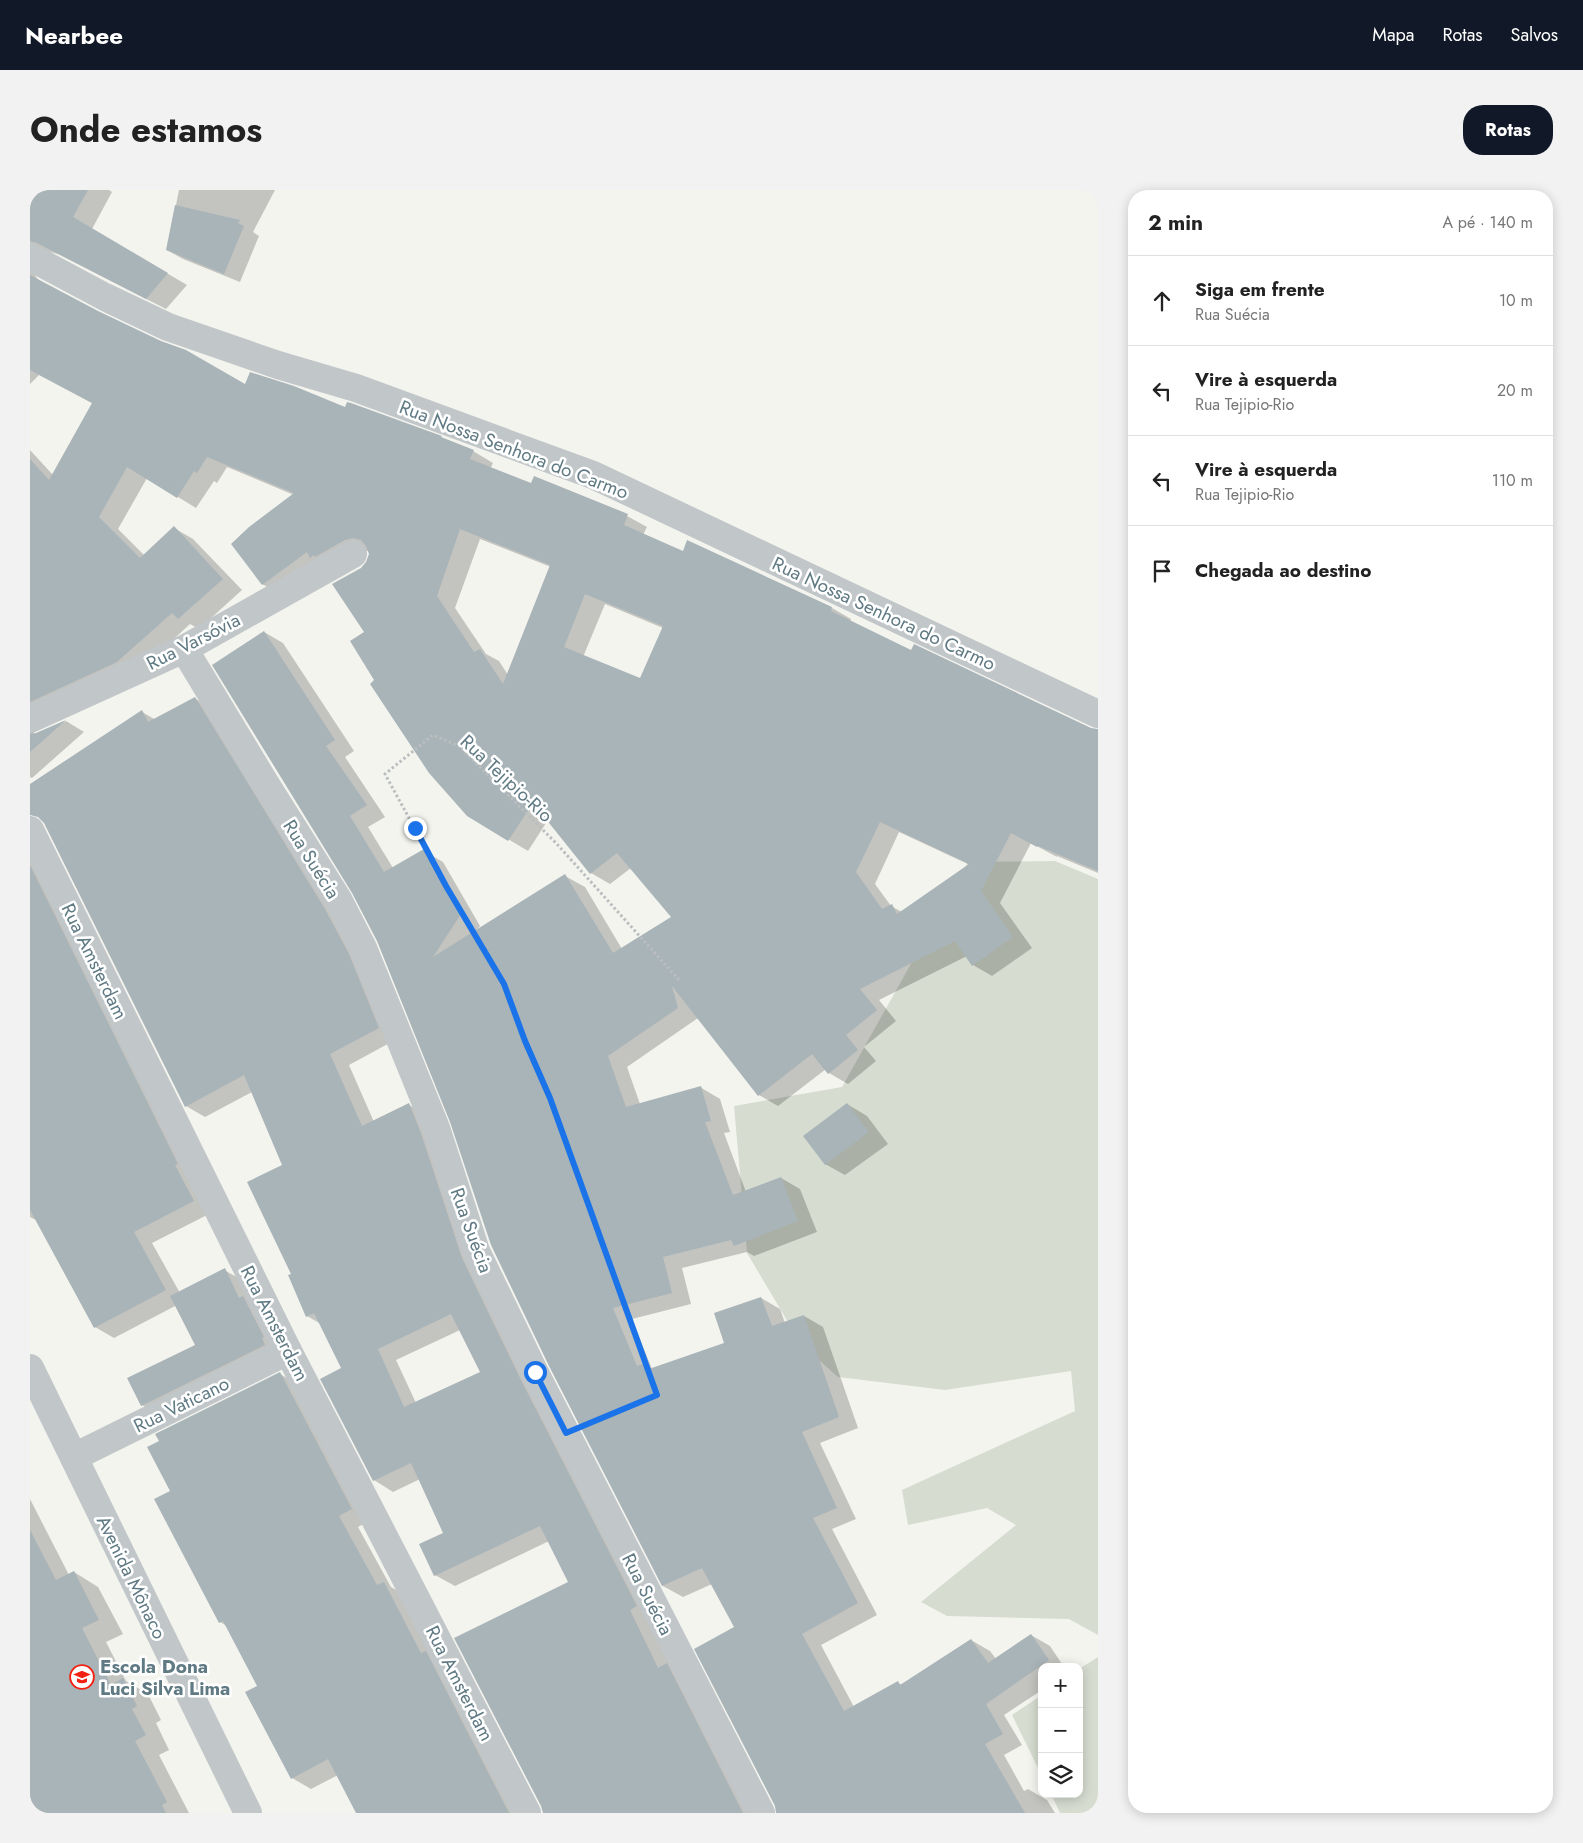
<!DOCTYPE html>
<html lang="pt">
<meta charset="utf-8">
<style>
:root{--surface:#fff;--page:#f2f2f2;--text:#222;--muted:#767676;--line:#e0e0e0;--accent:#111827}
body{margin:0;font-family:Jost,sans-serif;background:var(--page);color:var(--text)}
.controls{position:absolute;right:15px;bottom:15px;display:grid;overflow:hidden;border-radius:10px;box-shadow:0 2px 12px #0003}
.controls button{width:45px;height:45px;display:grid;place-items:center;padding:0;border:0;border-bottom:1px solid var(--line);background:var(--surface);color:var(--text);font:25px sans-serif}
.stop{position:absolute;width:15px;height:15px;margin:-11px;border:4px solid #1a73e8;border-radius:50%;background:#fff}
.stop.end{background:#1a73e8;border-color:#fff;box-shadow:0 1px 5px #0008}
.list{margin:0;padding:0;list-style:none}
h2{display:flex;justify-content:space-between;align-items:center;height:65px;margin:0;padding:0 20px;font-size:21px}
h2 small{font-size:16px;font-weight:400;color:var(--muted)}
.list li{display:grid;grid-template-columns:32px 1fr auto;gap:15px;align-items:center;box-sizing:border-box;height:90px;padding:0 20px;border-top:1px solid var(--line)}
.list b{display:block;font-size:19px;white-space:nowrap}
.list p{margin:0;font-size:16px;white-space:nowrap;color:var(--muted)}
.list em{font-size:16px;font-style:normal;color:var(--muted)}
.icon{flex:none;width:28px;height:28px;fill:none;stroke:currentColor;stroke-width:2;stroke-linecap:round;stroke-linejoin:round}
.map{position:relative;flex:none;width:1068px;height:1623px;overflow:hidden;border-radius:20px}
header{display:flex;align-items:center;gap:30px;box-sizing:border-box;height:70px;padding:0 25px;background:var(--accent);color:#fff}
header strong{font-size:24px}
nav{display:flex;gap:28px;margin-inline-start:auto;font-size:18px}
.intro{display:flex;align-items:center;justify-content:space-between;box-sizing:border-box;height:120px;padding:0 30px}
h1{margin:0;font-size:35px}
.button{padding:12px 22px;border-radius:20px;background:var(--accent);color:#fff;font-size:18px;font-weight:700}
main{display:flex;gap:30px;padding:0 30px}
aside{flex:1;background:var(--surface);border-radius:20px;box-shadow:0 2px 12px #0003}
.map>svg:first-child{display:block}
.green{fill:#d6dcd0}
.shadow{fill:#0003;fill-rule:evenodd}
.building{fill:#a9b4b8;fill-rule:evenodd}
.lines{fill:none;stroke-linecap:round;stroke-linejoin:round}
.path{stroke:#babebf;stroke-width:3;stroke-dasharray:2.5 2.5;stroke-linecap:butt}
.street{stroke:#c1c6c9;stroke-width:28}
.route{stroke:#1a73e8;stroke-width:6}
.labels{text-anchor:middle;stroke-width:5;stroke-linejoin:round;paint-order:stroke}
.street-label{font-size:19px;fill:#607a84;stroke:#fff}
.poi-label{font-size:19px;font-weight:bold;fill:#607a84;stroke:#fff;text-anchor:start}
</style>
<header>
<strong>Nearbee</strong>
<nav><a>Mapa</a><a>Rotas</a><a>Salvos</a></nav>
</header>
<div class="intro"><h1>Onde estamos</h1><a class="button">Rotas</a></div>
<main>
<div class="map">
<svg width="1068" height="1623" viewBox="0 0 1068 1623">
<rect width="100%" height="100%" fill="#f4f4ef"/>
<g class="green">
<path d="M1025 671 1068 689V1445L1039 1429 917 1426 891 1412 986 1335 957 1318 878 1335 872 1300 1045 1221 1041 1181 915 1200 808 1187 771 1154 717 1063 704 916 812 897 938 672Z"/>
<path d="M1068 1467V1623H1030L1021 1604H1049V1479Z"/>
<path d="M1012 1505V1586L982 1525Z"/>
</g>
<g class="shadow">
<path d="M0 0H79L82 2 62 39 157 95 136 119 28 64 20 62 11 65 3 80 6 87 10 92 68 122 216 196 316 219 443 261 463 273 460 279 502 295 504 288 597 326 617 337 613 345 653 362 802 418 821 429 820 432 882 461 1061 539 1068 540V683L1027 666V667L1001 653 970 713 1002 758 962 786 943 775 937 766 849 810 866 831 834 857 846 871 818 894 799 883 796 879 748 916 729 905 668 828 597 877 610 914 670 897 690 909 700 942 694 943 716 1002 751 988 770 999 787 1042 724 1066 717 1062 652 1078 661 1114 602 1129 622 1179 696 1153 731 1108 750 1119 755 1133 774 1126 793 1137 828 1238 790 1253 826 1329 802 1339 847 1425 791 1455 824 1517 868 1493 872 1495 941 1450 960 1461 966 1469 1001 1445 1020 1456 1034 1477H1012V1500L974 1525 992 1555 974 1565 994 1601 998 1599 1017 1610 1025 1623H748L706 1438 682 1394 653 1407 633 1396 520 1175 422 932 234 442 253 453 324 561 315 567 355 627 338 637 363 678 394 661 413 672 450 736 446 741 535 686 555 697 592 759 643 727 601 678 580 694 561 683 518 630 498 661 438 625 346 491 335 442 331 379 337 373 340 364 339 360 252 405 232 394 264 305 197 277 187 293 184 291 166 318 117 288 88 339 114 365 144 338 163 349 212 400 169 439 160 434 107 483 4 539V545L7 544 36 531 54 542 2 588 0 587V260L23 285 64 214 9 185 0 194ZM450 349 521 377 478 485 469 471 456 464 425 418ZM575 414 633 438 611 490 553 467ZM869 642 940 675 872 722 861 716 845 694Z"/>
<path d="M149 0H245L223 42 229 46 210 92 153 69 137 60Z"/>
<path d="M164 508 184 519 315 731 367 849 319 875 344 932 379 915 398 926 410 955 726 1623H514L540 1393 519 1351 425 1396 405 1385 415 1343 390 1289 363 1302 344 1290 312 1179 291 1134 277 1126 263 1084 254 975 222 902 175 927 156 916 15 632 0 610V595L112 522 126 530ZM430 1140 451 1182 386 1213 366 1170Z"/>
<path d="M0 653 183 1022 122 1053 150 1103 194 1080 212 1090 251 1157 130 1226 112 1215 167 1155 147 1115 84 1148 65 1137 8 1031 0 1027Z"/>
<path d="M817 914 837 926 858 954 815 985 795 974Z"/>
<path d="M250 1184 269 1195 341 1330 328 1337 361 1397 373 1404 492 1623H328L308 1585 281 1599 262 1588 229 1496 197 1436 190 1432 142 1301Z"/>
<path d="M0 1309 39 1385 44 1382 68 1397 93 1444 76 1452 96 1491 118 1504 131 1530 126 1533 139 1560 129 1565 159 1623H0Z"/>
</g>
<g class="building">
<path d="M0 0H58L43 27 138 83 116 109 7 53 0 51Z"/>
<path d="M145 15 210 30 208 33 214 36 194 84 136 60Z"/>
<path d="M0 85 68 121 131 151 156 160 215 194 220 182 264 196 315 217 317 212 321 213 412 246 411 247 444 260 440 269 501 293 504 286 598 324 594 335 653 361 657 350 802 417 801 421 881 460 884 454 1061 538 1068 539V681L1008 656 1007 657 981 643 951 701 983 747 942 776 925 751 830 799 847 820 816 845 828 860 798 884 782 864 728 906 642 796 648 818 578 866 596 917 671 896 681 931 675 932 703 1005 751 987 768 1031 704 1056 701 1050 633 1067 642 1103 583 1118 607 1176 613 1174 616 1180 694 1153 684 1123 731 1107 742 1136 774 1125 809 1227 772 1242 807 1318 783 1328 828 1413 772 1444 814 1521 868 1491 870 1495 941 1449 958 1473 1001 1444 1019 1470 956 1514 973 1544 955 1554 995 1623H746L745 1616 664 1459 704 1437 672 1378 632 1396 519 1176 461 1055 420 932 347 751 322 703 182 475 234 441 305 550 296 556 337 615 320 626 354 682 394 659 431 724 403 767 535 684 583 763 641 727 587 663 560 684 503 613 478 651 437 626 399 583 340 494 344 490 320 451 334 442 302 394 331 378 336 372 339 364 336 356 331 350 323 348 315 350 285 367 284 365 280 368 277 362 232 395 201 354 219 337 264 303 177 267 167 283 164 281 147 308 97 277 69 327 110 368 144 336 193 389 148 429 142 423 87 472 0 512V269L19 290 62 213 0 180ZM430 339 520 375 473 494 450 459 444 462 407 406ZM555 404 633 436 610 488 534 457ZM850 632 939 674 867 724 862 714 852 719 826 682Z"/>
<path d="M165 507 295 719 319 764 349 838 300 864 332 936 379 913 391 943 432 1068 491 1190 607 1416 600 1420 628 1478 637 1473 713 1623H513L511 1616 424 1448 538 1392 510 1336 404 1386 389 1354 413 1343 381 1273 343 1291 290 1189 311 1178 284 1123 276 1127 258 1085 261 1084 217 992 252 975 214 885 155 917 14 633 8 627 0 625V594L112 520 118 532ZM421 1124 450 1182 374 1217 348 1159Z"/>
<path d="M36 530 0 562V544L6 543Z"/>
<path d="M0 675 148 974 145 975 164 1011 104 1042 136 1100 64 1138 0 1020Z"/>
<path d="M817 913 839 942 795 975 773 946Z"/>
<path d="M195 1078 209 1108 213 1106 234 1147 232 1148 235 1155 111 1216 97 1188 165 1155 140 1106Z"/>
<path d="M250 1182 322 1319 309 1326 347 1395 354 1392 391 1463 396 1461 479 1623H326L298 1569 261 1589 215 1502 227 1496 193 1431 189 1433 124 1309 140 1301 117 1257 129 1251 125 1244Z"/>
<path d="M0 1340 26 1390 44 1381 69 1430 52 1438 81 1495 93 1488 107 1516 102 1519 116 1545 105 1551 137 1612 132 1615 136 1623H0Z"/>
</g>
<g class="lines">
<path class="path" d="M566 1230 627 1205 520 909 495 851 475 794 416 696 355 584 403 545 429 556 526 653 650 791"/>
<g class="street">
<path d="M0 67 75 107 138 137 248 175 326 198 563 285 1068 524"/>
<path d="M154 459 235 593 309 711 333 758 406 938 446 1061 505 1183 731 1623"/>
<path d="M0 529 154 459 323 364"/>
<path d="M0 640 258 1161 497 1623"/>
<path d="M0 1178 218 1623"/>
<path d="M44 1267 258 1161"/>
</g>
</g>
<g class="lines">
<path class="route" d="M385 638 416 696 474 794 495 851 520 908 627 1205 536 1243 505 1182"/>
</g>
<defs>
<g id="school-ring" transform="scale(1.25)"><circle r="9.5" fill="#fff" stroke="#f32111" stroke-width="1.5"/><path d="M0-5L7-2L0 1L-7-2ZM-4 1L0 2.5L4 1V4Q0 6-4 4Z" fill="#f32111"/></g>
</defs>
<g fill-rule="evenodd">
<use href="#school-ring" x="52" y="1487"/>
</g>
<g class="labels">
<g class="street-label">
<text transform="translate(484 259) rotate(21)" y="7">Rua Nossa Senhora do Carmo</text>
<text transform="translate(854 423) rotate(25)" y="7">Rua Nossa Senhora do Carmo</text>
<text transform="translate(163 451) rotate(-27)" y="7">Rua Varsóvia</text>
<text transform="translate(477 588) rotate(43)" y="7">Rua Tejipio-Rio</text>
<text transform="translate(282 669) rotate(58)" y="7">Rua Suécia</text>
<text transform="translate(65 771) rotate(64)" y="7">Rua Amsterdam</text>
<text transform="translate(442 1040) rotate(70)" y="7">Rua Suécia</text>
<text transform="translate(245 1133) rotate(63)" y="7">Rua Amsterdam</text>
<text transform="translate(151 1214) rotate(-26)" y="7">Rua Vaticano</text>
<text transform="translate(102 1387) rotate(64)" y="7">Avenida Mônaco</text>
<text transform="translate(618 1404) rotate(63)" y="7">Rua Suécia</text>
<text transform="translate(430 1493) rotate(63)" y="7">Rua Amsterdam</text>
</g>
<g class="poi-label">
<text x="70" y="1483">Escola Dona<tspan x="70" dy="22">Luci Silva Lima</tspan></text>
</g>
</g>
</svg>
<div class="controls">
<button>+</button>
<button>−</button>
<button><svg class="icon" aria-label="layers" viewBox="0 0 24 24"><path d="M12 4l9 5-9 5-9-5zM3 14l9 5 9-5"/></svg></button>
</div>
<div class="stop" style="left:505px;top:1182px"></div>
<div class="stop end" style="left:385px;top:638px"></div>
</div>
<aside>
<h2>2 min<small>A pé · 140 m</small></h2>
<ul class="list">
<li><svg class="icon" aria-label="ahead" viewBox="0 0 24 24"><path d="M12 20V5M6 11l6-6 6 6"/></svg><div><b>Siga em frente</b><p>Rua Suécia</p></div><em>10 m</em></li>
<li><svg class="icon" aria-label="left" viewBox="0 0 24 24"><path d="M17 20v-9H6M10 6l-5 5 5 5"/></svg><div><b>Vire à esquerda</b><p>Rua Tejipio-Rio</p></div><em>20 m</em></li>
<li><svg class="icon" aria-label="left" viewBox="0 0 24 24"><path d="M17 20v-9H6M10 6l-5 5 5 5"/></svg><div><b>Vire à esquerda</b><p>Rua Tejipio-Rio</p></div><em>110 m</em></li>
<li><svg class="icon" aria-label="arrive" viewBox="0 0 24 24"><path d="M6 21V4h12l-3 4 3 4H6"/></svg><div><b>Chegada ao destino</b></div></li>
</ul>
</aside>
</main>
